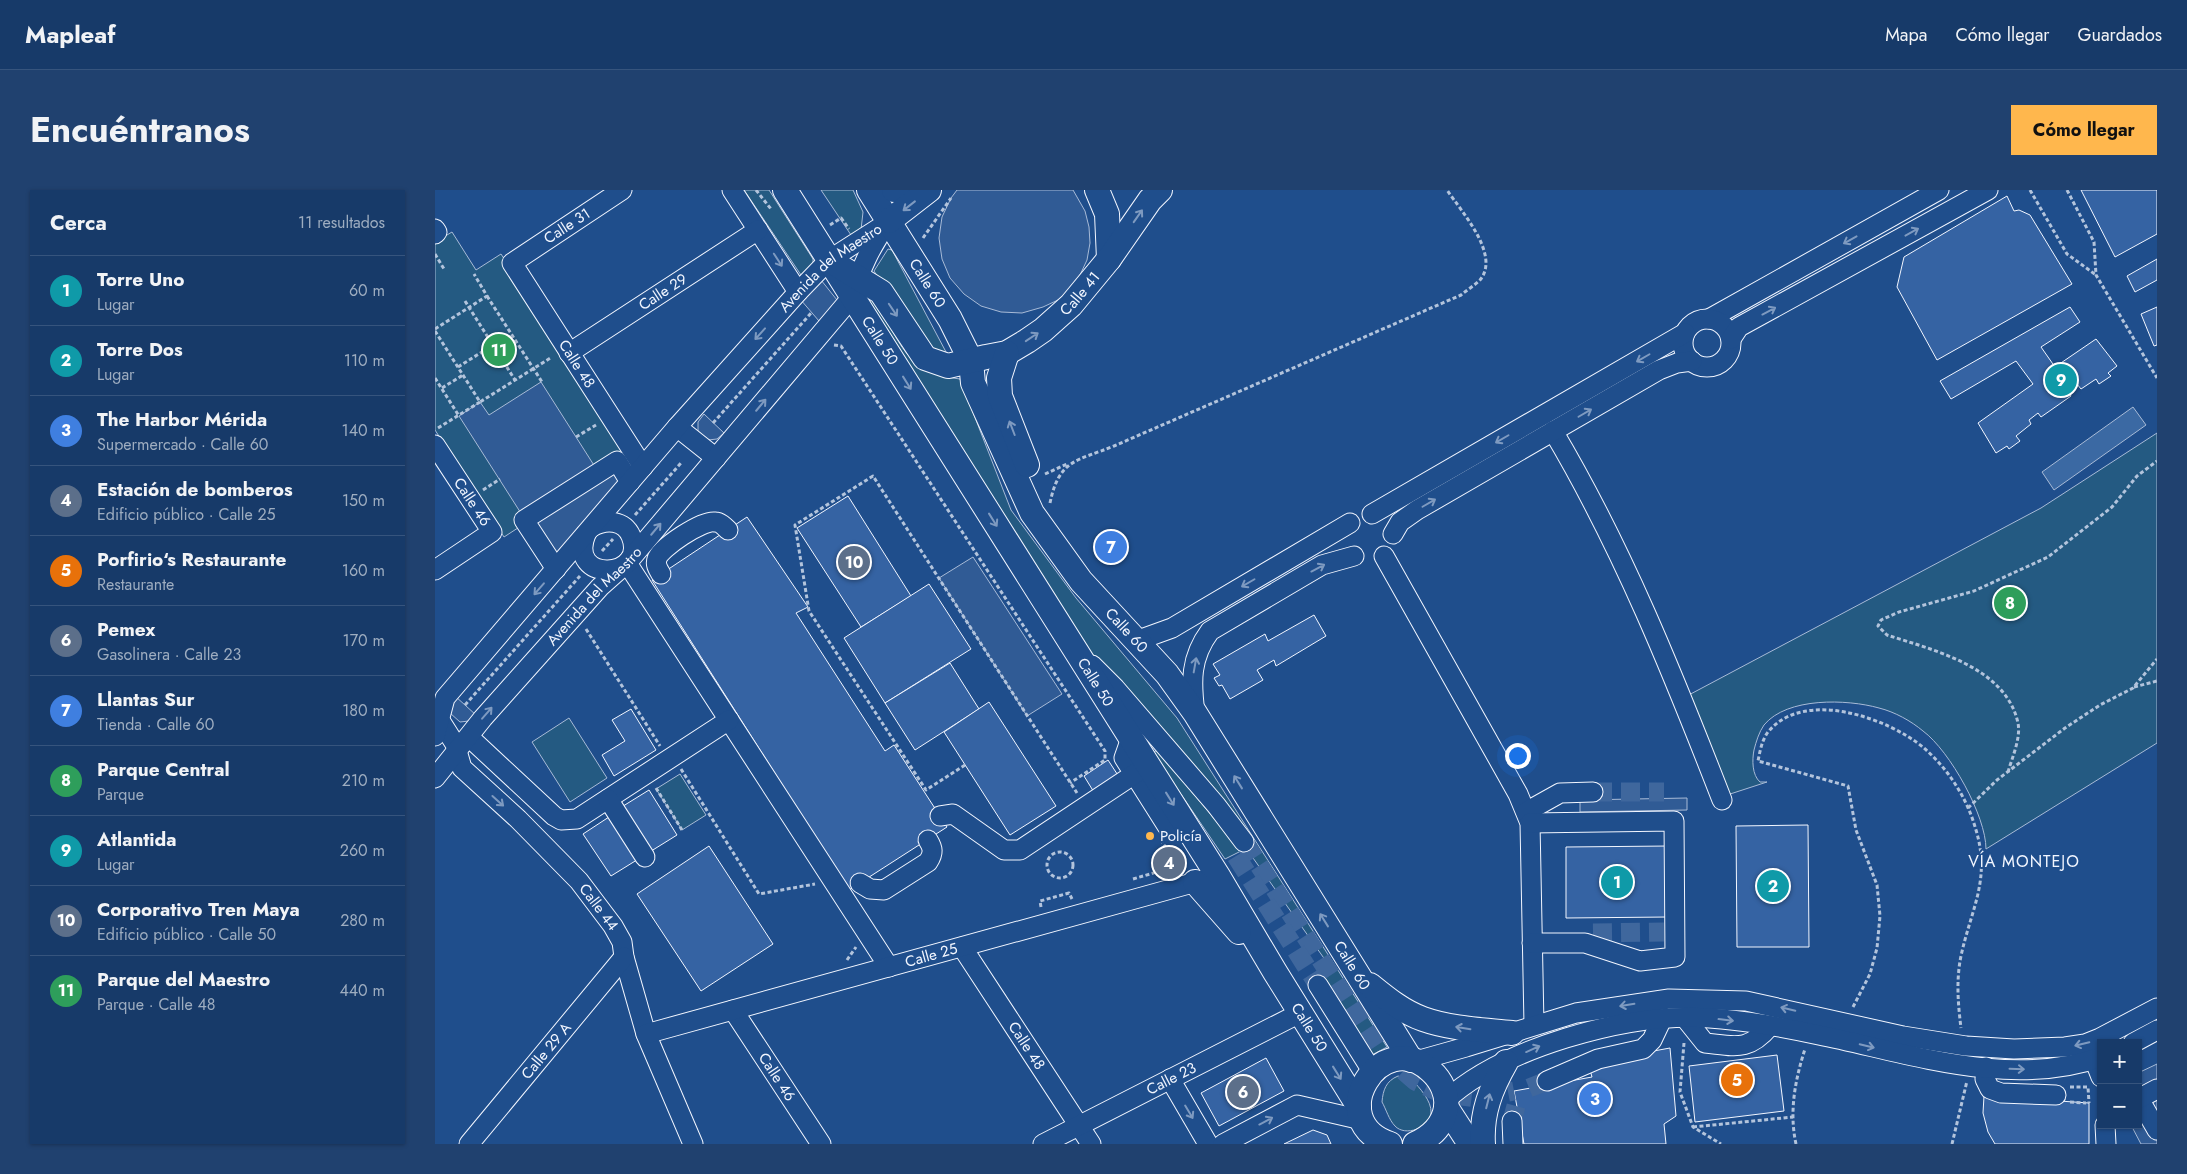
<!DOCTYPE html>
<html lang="es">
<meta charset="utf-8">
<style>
:root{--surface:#173a69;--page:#20416f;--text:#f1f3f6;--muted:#9eadc0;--line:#36547d;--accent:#ffb74d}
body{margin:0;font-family:Jost,sans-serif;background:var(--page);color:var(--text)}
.controls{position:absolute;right:15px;bottom:15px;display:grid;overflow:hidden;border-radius:0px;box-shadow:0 1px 4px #0004}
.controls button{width:45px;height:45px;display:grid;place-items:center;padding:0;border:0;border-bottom:1px solid var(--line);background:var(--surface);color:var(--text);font:25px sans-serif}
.you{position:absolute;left:1082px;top:565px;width:18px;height:18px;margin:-12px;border:4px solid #fff;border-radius:50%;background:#1a73e8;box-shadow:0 0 0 8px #1a73e833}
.badge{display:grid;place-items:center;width:32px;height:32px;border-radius:50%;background:var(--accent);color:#fff;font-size:16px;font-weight:700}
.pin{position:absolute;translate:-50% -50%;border:2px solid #fff;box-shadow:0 1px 5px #0006}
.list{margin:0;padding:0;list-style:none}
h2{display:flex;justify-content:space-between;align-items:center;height:65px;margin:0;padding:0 20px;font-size:21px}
h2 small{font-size:16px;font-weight:400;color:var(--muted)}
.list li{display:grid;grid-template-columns:32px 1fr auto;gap:15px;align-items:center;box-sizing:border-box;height:70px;padding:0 20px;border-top:1px solid var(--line)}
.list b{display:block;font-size:19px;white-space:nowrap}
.list p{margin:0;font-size:16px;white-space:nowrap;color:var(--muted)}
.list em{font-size:16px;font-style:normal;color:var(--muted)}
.map{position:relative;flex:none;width:1722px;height:954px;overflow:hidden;border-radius:0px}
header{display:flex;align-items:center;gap:30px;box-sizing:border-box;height:70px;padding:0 25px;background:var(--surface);border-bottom:1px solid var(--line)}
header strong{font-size:24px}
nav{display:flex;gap:28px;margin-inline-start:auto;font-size:18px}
.intro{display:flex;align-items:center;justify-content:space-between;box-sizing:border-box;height:120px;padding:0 30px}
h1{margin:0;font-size:35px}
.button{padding:12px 22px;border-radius:0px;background:var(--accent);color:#111;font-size:18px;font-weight:700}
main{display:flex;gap:30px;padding:0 30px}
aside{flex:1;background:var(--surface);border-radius:0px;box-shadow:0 1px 4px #0004}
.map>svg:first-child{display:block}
.green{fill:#245a82;stroke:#a8bbd7}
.parking{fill:#305b95;stroke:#a8bbd7}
.water{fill:#3b69a3;stroke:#a8bbd7}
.building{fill:#3563a3;stroke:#f2f6ff}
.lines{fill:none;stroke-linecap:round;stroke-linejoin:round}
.minor-tunnel{stroke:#3f679d;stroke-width:19;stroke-dasharray:19 9;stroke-linecap:butt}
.minor-casing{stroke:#f2f6ff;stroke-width:21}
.major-casing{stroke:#f2f6ff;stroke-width:26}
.path{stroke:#b3c4dc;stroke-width:3;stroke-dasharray:4 2.5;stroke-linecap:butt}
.minor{stroke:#1f4e8c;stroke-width:19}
.major{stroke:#1f4e8c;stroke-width:24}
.oneway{stroke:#7e9ac0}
.poi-dot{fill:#ffb74d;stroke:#1f4e8c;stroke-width:2}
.labels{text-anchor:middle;stroke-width:4;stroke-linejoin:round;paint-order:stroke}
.street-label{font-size:15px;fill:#f2f6ff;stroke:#1f4e8c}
.poi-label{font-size:15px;fill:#f2f6ff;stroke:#1f4e8c;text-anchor:start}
.neighbourhood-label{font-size:16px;letter-spacing:1px;fill:#f2f6ff;stroke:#1f4e8c}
</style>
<header>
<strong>Mapleaf</strong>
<nav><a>Mapa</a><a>Cómo llegar</a><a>Guardados</a></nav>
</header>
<div class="intro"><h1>Encuéntranos</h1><a class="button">Cómo llegar</a></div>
<main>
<aside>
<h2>Cerca<small>11 resultados</small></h2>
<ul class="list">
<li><span class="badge" style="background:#0f9aa8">1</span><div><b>Torre Uno</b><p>Lugar</p></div><em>60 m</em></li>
<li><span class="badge" style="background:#0f9aa8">2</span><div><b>Torre Dos</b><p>Lugar</p></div><em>110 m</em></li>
<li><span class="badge" style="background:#3f7fe0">3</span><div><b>The Harbor Mérida</b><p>Supermercado · Calle 60</p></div><em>140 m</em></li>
<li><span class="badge" style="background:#5c6f8a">4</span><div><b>Estación de bomberos</b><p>Edificio público · Calle 25</p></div><em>150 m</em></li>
<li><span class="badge" style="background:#e8710a">5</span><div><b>Porfirio‘s Restaurante</b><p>Restaurante</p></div><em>160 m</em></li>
<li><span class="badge" style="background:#5c6f8a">6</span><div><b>Pemex</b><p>Gasolinera · Calle 23</p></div><em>170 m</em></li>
<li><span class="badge" style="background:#3f7fe0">7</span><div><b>Llantas Sur</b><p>Tienda · Calle 60</p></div><em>180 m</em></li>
<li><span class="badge" style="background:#2e9e5b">8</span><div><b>Parque Central</b><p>Parque</p></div><em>210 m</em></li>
<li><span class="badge" style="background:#0f9aa8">9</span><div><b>Atlantida</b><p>Lugar</p></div><em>260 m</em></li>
<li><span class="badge" style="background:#5c6f8a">10</span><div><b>Corporativo Tren Maya</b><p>Edificio público · Calle 50</p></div><em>280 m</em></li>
<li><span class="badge" style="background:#2e9e5b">11</span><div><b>Parque del Maestro</b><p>Parque · Calle 48</p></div><em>440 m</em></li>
</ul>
</aside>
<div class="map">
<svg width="1722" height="954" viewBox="0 0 1722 954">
<rect width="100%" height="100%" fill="#1f4e8c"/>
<g class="green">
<path d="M309 0H334L378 69V73L368 88Z"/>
<path d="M386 0H418L428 22 426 40 416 45Z"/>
<path d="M17 42 41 80 66 64 195 265 69 347 0 240V52Z"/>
<path d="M453 59 457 60 511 162 508 164 490 159 439 81Z"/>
<path d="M435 109 441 110C465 152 470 183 525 189L576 320 641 408 742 528 952 857 933 867 886 789 898 781 748 569 658 467 433 110Z"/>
<path d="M1722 243V553L1551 659C1551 626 1515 561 1488 541 1476 531 1460 522 1444 518 1412 509 1352 507 1329 535 1324 542 1321 552 1319 560 1317 570 1317 585 1325 592H1332L1289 606 1250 507 1606 318Z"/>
<path d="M134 528 172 588 135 612 97 552Z"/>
<path d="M722 560 806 661 790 669 718 563Z"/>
<path d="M245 584 271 625 247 640 221 599Z"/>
<path d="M963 886 977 890C984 897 997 911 996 923 995 938 970 947 960 936 954 930 951 919 947 912 948 900 951 891 963 886Z"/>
</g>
<g class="parking">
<path d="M522 0H638L650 21 654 37 655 53 652 70 645 85 635 99 623 110 608 117 587 123 566 122 546 116 529 104 515 88 507 69 504 48 507 27 516 8Z"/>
<path d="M386 90 402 110V114L384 131 365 109Z"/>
<path d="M106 192 162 280 89 328 24 226 45 212 54 225Z"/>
<path d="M269 224 289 243 282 249 273 250 263 241V232Z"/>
<path d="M185 272 194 285 112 375 87 336Z"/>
<path d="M538 367 627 504 592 526 504 388Z"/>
<path d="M20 506 41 525 34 531 25 532 15 523Z"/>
<path d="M1252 608V620L1145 622V610Z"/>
<path d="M1722 874V954H1706L1696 935H1703V883Z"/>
</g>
<path class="water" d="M1698 217 1711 235 1619 300 1607 282Z"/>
<g class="building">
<path d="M1646 0H1722V44L1680 67Z"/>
<path d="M1572 6 1579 21 1584 20 1595 25 1637 94 1502 170 1462 97 1469 67Z"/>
<path d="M1722 69V90L1700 102 1692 86Z"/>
<path d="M1635 117 1645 132 1606 157 1620 177 1661 149 1682 176 1673 183 1676 186 1664 194 1661 189 1646 199 1642 194 1633 201 1636 206 1606 227 1603 223 1594 230 1596 234 1581 246 1585 251 1574 259 1572 256 1561 263 1543 233 1598 194 1581 171 1516 209 1505 191Z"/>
<path d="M1722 117V155L1719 156 1706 124Z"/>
<path d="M413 306 476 406 426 437 362 338Z"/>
<path d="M312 327 373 417 361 423 450 561 459 555 512 637 414 700 217 390Z"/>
<path d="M494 394 536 459 450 513 409 448Z"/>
<path d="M879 425 891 446 841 476 839 470 822 480 828 490 795 509 787 495 784 496 779 488 785 485 778 474 830 444 833 451Z"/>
<path d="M515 473 544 519 480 560 450 513Z"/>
<path d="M554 512 621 616 575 645 509 542Z"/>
<path d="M196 519 221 560 179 586 167 565 190 551 177 530Z"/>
<path d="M673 570 690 596 665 612 649 586Z"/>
<path d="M214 600 242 645 213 663 185 618Z"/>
<path d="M177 625 205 668 176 686 148 644Z"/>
<path d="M1373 635 1374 757H1302L1301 636Z"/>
<path d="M274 656 338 754 266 801 202 704Z"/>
<path d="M1233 656V727L1131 728V657Z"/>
<path d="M1235 858 1241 926 1229 934 1231 954H1089L1079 901 1157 887 1153 873Z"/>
<path d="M1342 865 1349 921 1260 932 1254 876Z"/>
<path d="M831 868 849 901 784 936 766 903Z"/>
<path d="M1549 906 1654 913V954H1560L1553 942 1548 923Z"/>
<path d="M878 940 892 945 896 954H849Z"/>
</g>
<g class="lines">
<g class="minor-tunnel">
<path d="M1158 602H1229"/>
<path d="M809 652 943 858 980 891 1005 903 1042 908 1079 901"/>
<path d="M801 666 883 795"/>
<path d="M1158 743 1229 742"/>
<path d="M1094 898 1112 891"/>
<path d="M1077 931 1081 916"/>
</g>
<g class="minor-casing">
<g id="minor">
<path id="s1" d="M187 0 77 73 208 277"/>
<path d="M297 0 363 102"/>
<path d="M0 39 2 42 0 44"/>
<path d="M1274 129 1504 0"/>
<circle cx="1272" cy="153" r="24"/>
<path d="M1296 149 1304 137 1553 0"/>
<path id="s2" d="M134 163 323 40"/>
<path d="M242 237 281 268"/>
<path d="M1118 241C1187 357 1238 484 1287 610"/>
<path id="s3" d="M0 255 57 342 0 380"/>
<path d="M937 324 1250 143"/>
<path d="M151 344C131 394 214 389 196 346 189 330 171 329 157 337"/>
<path d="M958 344 965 332 982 320 1224 180 1242 173 1257 171"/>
<path d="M949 366 1083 604 1095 633 1099 835"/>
<path d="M192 373 454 777"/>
<path d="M121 379 89 330 182 271 195 292"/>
<path d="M226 384C223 379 220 375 222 369 225 358 267 330 280 332 285 332 289 336 293 340"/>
<path d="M701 451 737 438 915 333"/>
<path d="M657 475 680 498 781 615 809 652"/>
<path d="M760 523C756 492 755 468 775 441L887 375 919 366"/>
<path id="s4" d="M1 524 20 554 27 578 83 629 144 691 178 736 187 752 189 767 211 844 258 954"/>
<path id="s5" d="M0 546 10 508 242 237 363 102 394 70 444 38"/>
<path d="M34 547 119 626 126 630 142 629 294 530"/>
<path d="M696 548 689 568 732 636 750 633"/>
<path id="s6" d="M0 588 48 528 165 397 192 373 417 107C426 77 436 56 454 31"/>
<path d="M173 609 210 667"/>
<path d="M1091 622 1125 603 1158 602"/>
<path d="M505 626 518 624 569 660H585L713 575"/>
<path d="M1095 633 1239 631 1240 767 1205 771 1150 753H1097"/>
<path d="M425 693 435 699 449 700 493 672C499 663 498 658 493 650"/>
<path id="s7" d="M527 757 656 954"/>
<path d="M883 795 937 881"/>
<path id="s8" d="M298 820 386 954"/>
<path d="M1250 828 1270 853C1300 856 1313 862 1335 836"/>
<path id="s9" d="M211 844 772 689"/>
<path d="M1698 853 1722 840"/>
<path d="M1659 869 1666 887"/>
<path d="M981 871 1031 857 1141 823 1234 809 1311 811 1468 846 1531 856 1579 859 1630 857 1650 854 1665 848 1722 818"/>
<path d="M1551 877 1550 889 1555 899 1566 903 1621 905"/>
<path d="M735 889 773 954"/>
<path d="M1112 891 1163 869 1208 859 1217 850 1227 829"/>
<path d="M1703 907 1722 940"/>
<path d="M1705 908 1722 899"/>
<path d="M1011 910C1044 880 1089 861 1131 848 1180 833 1235 823 1287 829 1319 832 1352 838 1384 845 1474 863 1575 899 1666 867"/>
<path d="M1077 931 1078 954"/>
<path d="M1670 935 1671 954"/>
<path id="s10" d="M34 954 189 767"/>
<path id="s11" d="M608 954 865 823"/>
<path d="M788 954 862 915 927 930"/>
</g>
</g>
<g class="major-casing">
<g id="major">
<path id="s12" d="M350 0 783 686 840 782 924 917"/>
<path id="s13" d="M434 0 515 129 536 171 538 193 597 323 646 391 732 484 760 523 976 870"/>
<path d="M459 0H466"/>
<path d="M662 0 672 24 674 69"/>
<path d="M454 31 494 0"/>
<path id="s14" d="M399 73 446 102 490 168 513 176 551 167 572 163 592 151 608 140 636 115 674 69 715 10 725 0"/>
<path d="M572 163 564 188 565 206 592 275"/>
<path d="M760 692 804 742"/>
<path d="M935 795C951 808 968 822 988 829 1016 839 1048 840 1077 843"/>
<path d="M1011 917 1035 954"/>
<path d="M955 954C886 931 946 834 996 881 1006 890 1013 904 1011 918 1008 936 996 947 980 954"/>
<path d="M1048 954C1046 923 1056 898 1071 872"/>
</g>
</g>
<g class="path">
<path d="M321 0 336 19"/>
<path d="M1595 0 1632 64 1661 85"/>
<path d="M1632 0 1659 52 1661 85 1722 188"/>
<path d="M395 35 406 28 414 39"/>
<path d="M488 48 516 8"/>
<path d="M0 64 9 79"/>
<path d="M52 106 107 192H106"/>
<path d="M30 111 80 190"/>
<path d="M0 139 52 106 39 84"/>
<path d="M0 141 45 212 117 167"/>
<path d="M399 155 406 156 670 561V570L635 593"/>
<path d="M23 177 58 155"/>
<path d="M0 188 24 226"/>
<path d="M7 198 28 185"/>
<path d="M278 233 377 122"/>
<path d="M3 238 45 212"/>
<path d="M141 247 161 235"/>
<path d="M610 284 632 274"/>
<path d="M48 300 65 289"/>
<path d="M615 313C624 269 642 271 679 256L1026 105C1032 100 1040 95 1045 90 1066 65 1026 21 1012 0"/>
<path d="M200 325 246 273"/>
<path d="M167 361 178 349"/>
<path d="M151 439 225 556"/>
<path d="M1699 497 1722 491"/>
<path d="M30 515 145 386"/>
<path d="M530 575 491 600 374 421 360 335 438 286 642 603"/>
<path d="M246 579 324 704 380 694"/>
<path d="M1573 582C1577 568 1586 548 1583 533 1571 477 1498 460 1452 445L1443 436 1446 430 1464 422 1539 401 1613 367 1677 317 1702 286 1722 271"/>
<path d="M221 598 247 640"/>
<path d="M1533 618 1562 590 1630 538 1665 515 1698 498 1722 469"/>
<circle cx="625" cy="675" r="13"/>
<path d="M698 689 739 677 741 673 727 652"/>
<path d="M606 717 605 711 634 703 637 709"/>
<path d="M412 770 421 757"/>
<path d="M1418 817 1435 784 1442 758 1445 726 1442 695 1421 640 1413 596 1323 571C1325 561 1327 550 1333 542 1369 498 1453 528 1489 558 1514 580 1532 608 1541 640 1556 690 1536 719 1526 766 1521 790 1523 814 1526 838"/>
<path d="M1249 853 1245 902 1258 937 1286 954"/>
<path d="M1635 897H1653L1654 913"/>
<path d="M1635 912 1651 913"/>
<path d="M1258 937 1358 927"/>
<path d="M1361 954C1354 922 1360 890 1370 859"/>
<path d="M1517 954 1532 891"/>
</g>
<use href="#minor" class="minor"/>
<use href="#major" class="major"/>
</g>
<defs><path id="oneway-shaft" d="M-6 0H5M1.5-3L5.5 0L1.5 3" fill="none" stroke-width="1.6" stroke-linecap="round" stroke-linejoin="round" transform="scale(1.25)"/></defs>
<g class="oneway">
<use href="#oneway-shaft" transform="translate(474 16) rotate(142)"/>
<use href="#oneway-shaft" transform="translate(703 26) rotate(-55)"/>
<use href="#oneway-shaft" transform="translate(1477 42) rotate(-29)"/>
<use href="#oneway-shaft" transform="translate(1415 50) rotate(151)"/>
<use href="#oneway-shaft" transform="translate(343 70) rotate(57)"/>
<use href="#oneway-shaft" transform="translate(458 120) rotate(56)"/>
<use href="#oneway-shaft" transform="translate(1334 121) rotate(-28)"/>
<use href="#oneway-shaft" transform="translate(325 144) rotate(132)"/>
<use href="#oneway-shaft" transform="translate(597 147) rotate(-34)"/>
<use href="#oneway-shaft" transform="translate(1208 168) rotate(150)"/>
<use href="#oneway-shaft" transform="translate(472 193) rotate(58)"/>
<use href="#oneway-shaft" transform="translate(326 215) rotate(-50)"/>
<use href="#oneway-shaft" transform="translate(1150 223) rotate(-30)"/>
<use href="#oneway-shaft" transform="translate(577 238) rotate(-111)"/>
<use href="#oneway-shaft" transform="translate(1067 249) rotate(150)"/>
<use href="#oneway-shaft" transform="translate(994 313) rotate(-30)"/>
<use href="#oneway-shaft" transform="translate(558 330) rotate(58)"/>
<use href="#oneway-shaft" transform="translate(221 339) rotate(-50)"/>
<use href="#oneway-shaft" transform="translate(883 378) rotate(-28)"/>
<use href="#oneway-shaft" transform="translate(813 393) rotate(150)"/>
<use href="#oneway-shaft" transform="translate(104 399) rotate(131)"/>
<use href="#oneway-shaft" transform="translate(760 475) rotate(-80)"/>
<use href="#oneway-shaft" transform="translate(52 523) rotate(-49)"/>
<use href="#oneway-shaft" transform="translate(803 592) rotate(-122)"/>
<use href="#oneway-shaft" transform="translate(735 609) rotate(58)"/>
<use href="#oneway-shaft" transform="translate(63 611) rotate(42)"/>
<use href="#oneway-shaft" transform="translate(889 730) rotate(-122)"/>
<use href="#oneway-shaft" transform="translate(1192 815) rotate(171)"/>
<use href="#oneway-shaft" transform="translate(1353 819) rotate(-167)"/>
<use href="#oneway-shaft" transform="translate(1291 830) rotate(7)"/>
<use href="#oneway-shaft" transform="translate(1028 838) rotate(-171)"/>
<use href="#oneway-shaft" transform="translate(1647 854) rotate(167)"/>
<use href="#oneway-shaft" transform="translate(1432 856) rotate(13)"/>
<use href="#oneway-shaft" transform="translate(1098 859) rotate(-24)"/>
<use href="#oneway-shaft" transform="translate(1582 879) rotate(2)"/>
<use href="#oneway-shaft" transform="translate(902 883) rotate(58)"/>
<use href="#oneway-shaft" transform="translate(1053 911) rotate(-76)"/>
<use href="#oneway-shaft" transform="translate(754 922) rotate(59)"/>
<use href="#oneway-shaft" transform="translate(831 931) rotate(-28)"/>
</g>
<circle class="poi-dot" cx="715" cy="646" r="5"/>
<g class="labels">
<g class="street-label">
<text transform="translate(132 36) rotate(-33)" y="5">Calle 31</text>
<text dy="5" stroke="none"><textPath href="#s5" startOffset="618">Avenida del Maestro</textPath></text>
<text dy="5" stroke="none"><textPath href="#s13" startOffset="110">Calle 60</textPath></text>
<text dy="5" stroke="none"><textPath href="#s2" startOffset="112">Calle 29</textPath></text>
<text dy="5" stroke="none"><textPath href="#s14" startOffset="314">Calle 41</textPath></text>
<text dy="5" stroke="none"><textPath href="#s12" startOffset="178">Calle 50</textPath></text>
<text dy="5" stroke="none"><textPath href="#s1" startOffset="252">Calle 48</textPath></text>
<text dy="5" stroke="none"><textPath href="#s3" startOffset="68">Calle 46</textPath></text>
<text dy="5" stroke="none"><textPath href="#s6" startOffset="242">Avenida del Maestro</textPath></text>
<text dy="5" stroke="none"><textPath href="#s13" startOffset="515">Calle 60</textPath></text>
<text dy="5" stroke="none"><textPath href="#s12" startOffset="582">Calle 50</textPath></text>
<text dy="5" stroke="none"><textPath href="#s4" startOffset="256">Calle 44</textPath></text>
<text dy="5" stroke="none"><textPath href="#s9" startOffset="296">Calle 25</textPath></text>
<text dy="5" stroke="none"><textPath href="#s13" startOffset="920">Calle 60</textPath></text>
<text dy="5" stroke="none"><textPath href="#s12" startOffset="988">Calle 50</textPath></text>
<text dy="5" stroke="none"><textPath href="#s7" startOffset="118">Calle 48</textPath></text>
<text dy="5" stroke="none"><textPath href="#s10" startOffset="121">Calle 29 A</textPath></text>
<text dy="5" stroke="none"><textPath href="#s8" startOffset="80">Calle 46</textPath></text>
<text dy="5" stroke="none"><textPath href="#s11" startOffset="144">Calle 23</textPath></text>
</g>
<g class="poi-label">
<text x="725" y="651">Policía</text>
</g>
<g class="neighbourhood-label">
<text x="1589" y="677">VÍA MONTEJO</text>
</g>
</g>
</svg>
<div class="controls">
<button>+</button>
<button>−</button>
</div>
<div class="you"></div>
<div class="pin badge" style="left:1182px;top:692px;background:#0f9aa8">1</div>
<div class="pin badge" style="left:1338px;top:696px;background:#0f9aa8">2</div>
<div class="pin badge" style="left:1160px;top:909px;background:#3f7fe0">3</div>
<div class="pin badge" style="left:734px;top:673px;background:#5c6f8a">4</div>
<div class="pin badge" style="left:1302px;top:890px;background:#e8710a">5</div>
<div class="pin badge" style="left:808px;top:902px;background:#5c6f8a">6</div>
<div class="pin badge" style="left:676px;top:357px;background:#3f7fe0">7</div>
<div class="pin badge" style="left:1575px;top:413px;background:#2e9e5b">8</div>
<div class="pin badge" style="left:1626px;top:190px;background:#0f9aa8">9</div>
<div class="pin badge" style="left:419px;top:372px;background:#5c6f8a">10</div>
<div class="pin badge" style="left:64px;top:160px;background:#2e9e5b">11</div>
</div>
</main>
